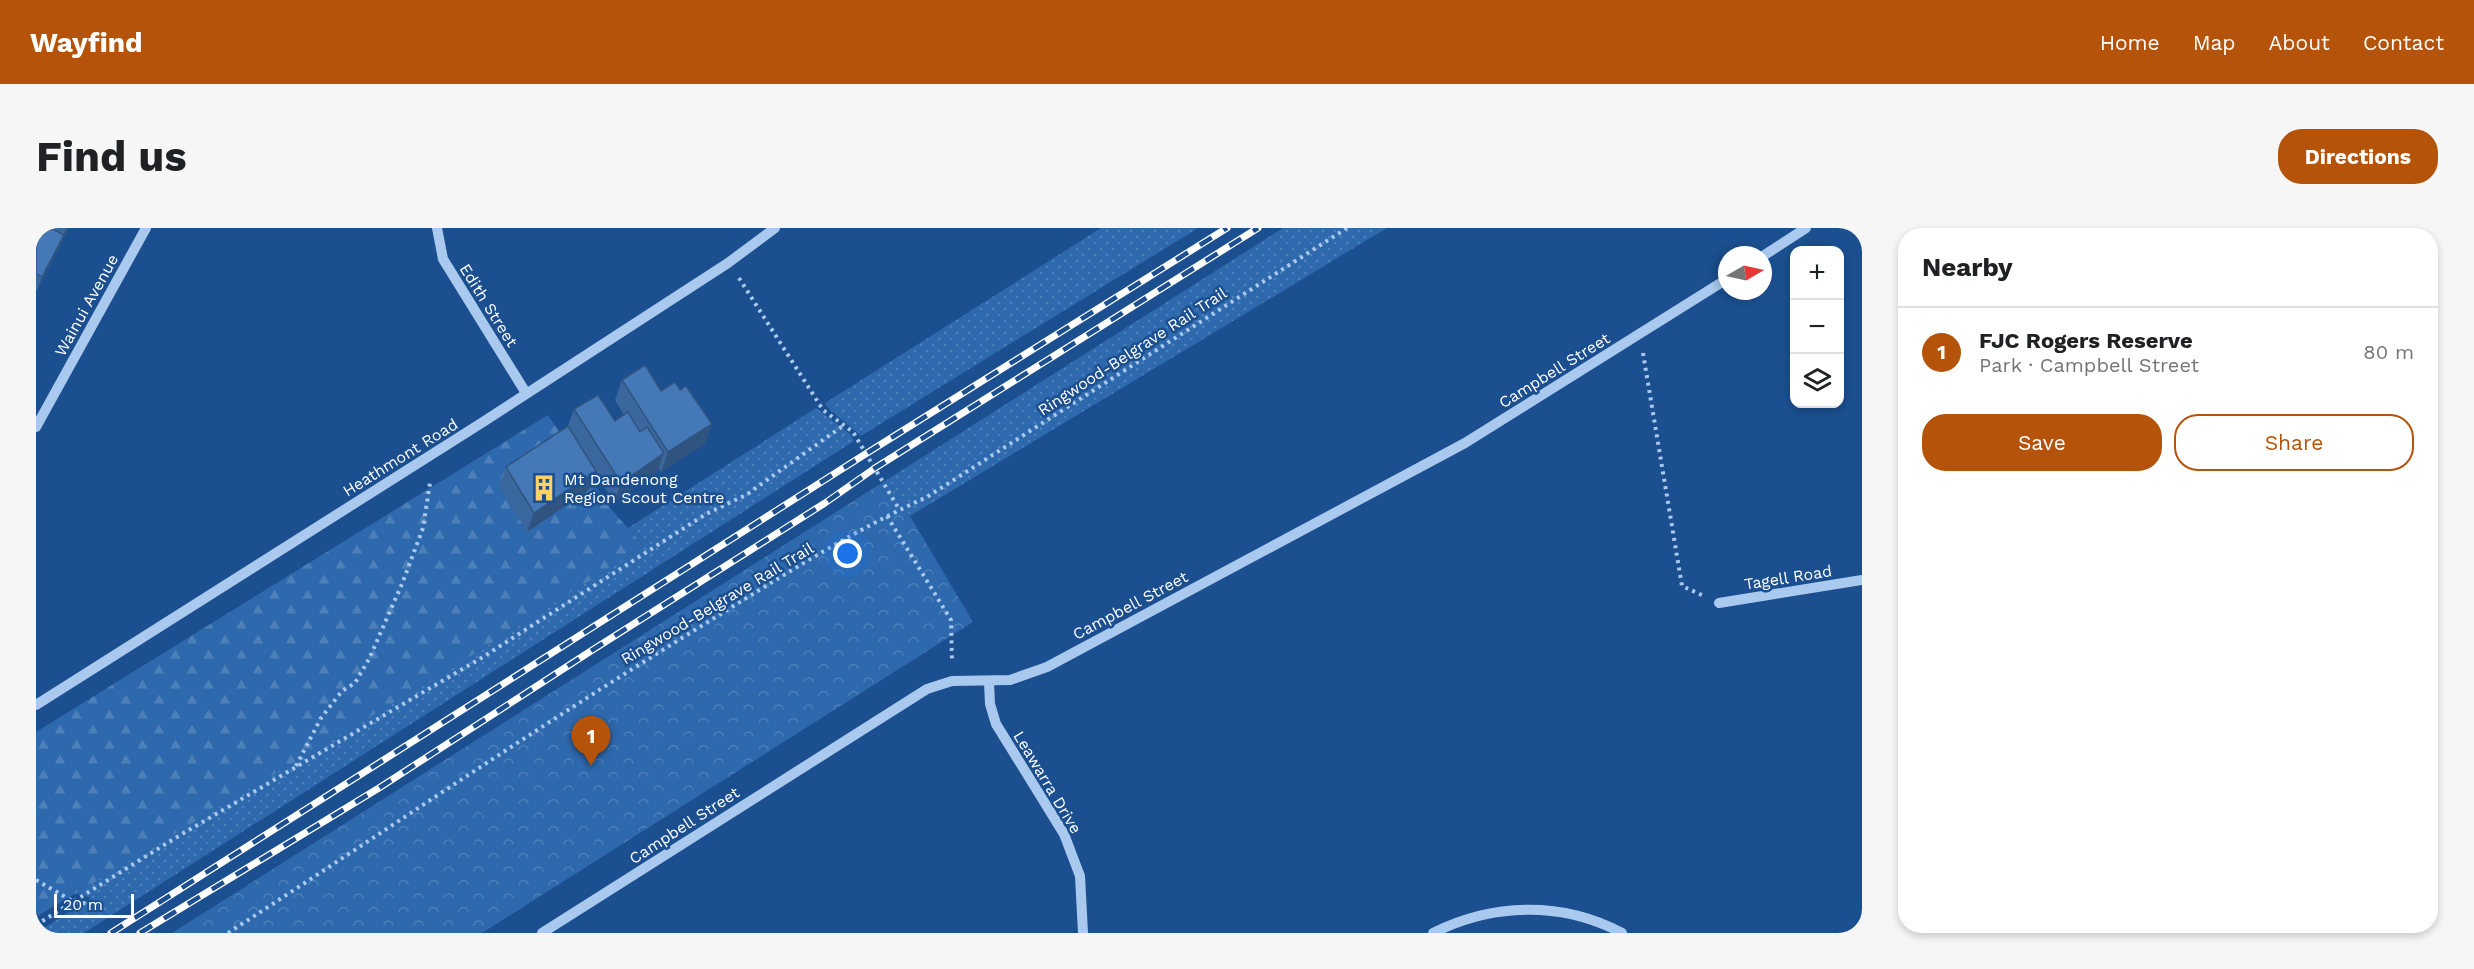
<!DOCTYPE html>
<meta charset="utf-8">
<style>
:root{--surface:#fff;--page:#f6f6f6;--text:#202124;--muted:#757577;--line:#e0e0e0;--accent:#b45309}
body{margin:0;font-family:"Work Sans",sans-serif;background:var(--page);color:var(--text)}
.controls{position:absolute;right:18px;top:18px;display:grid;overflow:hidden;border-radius:12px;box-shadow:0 3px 9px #0003}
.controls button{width:54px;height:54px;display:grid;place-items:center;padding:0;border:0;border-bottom:2px solid var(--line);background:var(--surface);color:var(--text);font:30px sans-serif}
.compass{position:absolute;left:1682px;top:18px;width:54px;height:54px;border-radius:50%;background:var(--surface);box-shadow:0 3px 9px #0003;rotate:81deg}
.scale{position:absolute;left:18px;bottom:15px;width:80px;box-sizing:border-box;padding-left:6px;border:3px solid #fff;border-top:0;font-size:16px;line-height:21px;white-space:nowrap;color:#fff;-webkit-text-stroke:4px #1b4f8f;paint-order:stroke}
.you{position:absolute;left:812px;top:326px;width:21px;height:21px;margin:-15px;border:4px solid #fff;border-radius:50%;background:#1a73e8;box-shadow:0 0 0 9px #1a73e833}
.badge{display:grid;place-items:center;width:39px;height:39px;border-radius:50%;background:var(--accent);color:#fff;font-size:20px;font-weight:700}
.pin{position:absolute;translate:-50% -50px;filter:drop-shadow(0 2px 3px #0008)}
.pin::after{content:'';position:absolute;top:32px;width:21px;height:18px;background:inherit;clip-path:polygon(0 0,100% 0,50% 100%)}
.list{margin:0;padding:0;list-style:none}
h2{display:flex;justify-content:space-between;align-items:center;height:78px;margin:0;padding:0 24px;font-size:26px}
h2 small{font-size:20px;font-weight:400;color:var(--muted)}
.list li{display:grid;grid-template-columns:39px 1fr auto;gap:18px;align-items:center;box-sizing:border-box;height:90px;padding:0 24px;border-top:2px solid var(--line)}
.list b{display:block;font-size:22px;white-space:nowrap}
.list p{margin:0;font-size:20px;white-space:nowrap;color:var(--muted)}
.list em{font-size:20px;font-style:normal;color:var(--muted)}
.actions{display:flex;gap:12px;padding:18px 24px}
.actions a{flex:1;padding:14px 0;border:2px solid var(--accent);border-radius:24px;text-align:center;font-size:21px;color:var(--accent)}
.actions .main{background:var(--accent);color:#fff}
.icon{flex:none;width:33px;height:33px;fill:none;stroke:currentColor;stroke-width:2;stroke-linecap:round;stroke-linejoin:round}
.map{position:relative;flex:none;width:1826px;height:705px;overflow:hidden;border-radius:24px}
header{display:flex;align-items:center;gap:36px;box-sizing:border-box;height:84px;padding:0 30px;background:var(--accent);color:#fff}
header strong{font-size:28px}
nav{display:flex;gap:33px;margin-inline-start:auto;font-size:21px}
.intro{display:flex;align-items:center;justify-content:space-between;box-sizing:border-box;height:144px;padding:0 36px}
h1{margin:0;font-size:42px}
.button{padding:15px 27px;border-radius:24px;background:var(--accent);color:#fff;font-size:21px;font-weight:700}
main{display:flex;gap:36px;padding:0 36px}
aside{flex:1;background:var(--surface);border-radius:24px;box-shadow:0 3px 9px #0003}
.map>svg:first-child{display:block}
.grass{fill:url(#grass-dots)}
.forest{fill:url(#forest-firs)}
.park{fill:url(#park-crowns)}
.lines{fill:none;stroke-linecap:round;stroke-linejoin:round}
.path{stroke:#a9c9ee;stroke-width:4;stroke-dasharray:3 4.5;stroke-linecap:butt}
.minor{stroke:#a9c9ee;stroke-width:10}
.rail-casing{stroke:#fff;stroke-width:7}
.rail{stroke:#1b4f8f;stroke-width:4.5;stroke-dasharray:14;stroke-linecap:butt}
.wall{fill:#3a679d}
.shaded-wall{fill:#305480}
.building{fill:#4478b7;stroke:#305480;stroke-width:1.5}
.labels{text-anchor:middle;stroke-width:5;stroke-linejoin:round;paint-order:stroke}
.street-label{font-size:16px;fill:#fff;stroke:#1b4f8f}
.poi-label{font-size:16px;fill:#fff;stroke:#1b4f8f;text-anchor:start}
</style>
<header>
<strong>Wayfind</strong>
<nav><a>Home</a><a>Map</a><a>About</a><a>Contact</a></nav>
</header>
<div class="intro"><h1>Find us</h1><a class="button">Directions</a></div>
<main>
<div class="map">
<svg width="1826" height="705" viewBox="0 0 1826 705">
<defs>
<pattern id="grass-dots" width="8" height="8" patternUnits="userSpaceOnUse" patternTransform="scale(1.5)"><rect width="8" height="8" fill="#2e69ad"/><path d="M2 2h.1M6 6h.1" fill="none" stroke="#4d80b9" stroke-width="1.8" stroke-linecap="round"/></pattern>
<pattern id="forest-firs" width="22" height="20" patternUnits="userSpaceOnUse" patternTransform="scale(1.5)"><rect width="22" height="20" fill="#2e69ad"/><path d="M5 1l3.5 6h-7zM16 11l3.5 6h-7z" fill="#4d80b9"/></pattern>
<pattern id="park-crowns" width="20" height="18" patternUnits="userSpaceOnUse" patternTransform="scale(1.5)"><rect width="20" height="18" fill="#2e69ad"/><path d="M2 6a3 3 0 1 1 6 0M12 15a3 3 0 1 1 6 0" fill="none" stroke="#4d80b9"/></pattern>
</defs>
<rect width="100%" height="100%" fill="#1b4f8f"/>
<g class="grass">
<path d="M1065 0H1162L825 208 792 180 789 175Z"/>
<path d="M1247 0H1351L874 288 852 251Z"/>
<path d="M780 180 814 206 818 213 48 705H0L55 670 38 665 422 436 608 318 592 300Z"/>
</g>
<path class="forest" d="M512 187 574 280 608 318 422 436 0 689V504Z"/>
<path class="park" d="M852 251 937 394 446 705H136Z"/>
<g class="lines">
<g class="path">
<path d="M703 50 787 182 817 204 863 281"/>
<path d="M1607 125 1646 358 1668 368"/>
<path d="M851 288 915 392 916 434"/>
<path d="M260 538 285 490 306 463 319 455 333 431 366 356 387 300 394 255"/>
<path d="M0 652 38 674 66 677"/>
<path d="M0 697 136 612 447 429 670 286 710 267 808 197"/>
<path d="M192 705C348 604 501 499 659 402 735 355 810 306 891 269L1311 0"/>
</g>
<g class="minor">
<path d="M401 0 407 31 490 165"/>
<path d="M1727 28 1770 0"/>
<path d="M0 199 110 0"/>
<path d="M1683 375 1826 352"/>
<path d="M953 454 954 476 960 496 1028 606 1044 648 1047 705"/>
<path d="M0 477 447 194 692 35 739 0"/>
<path d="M506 705 891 461 916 453 974 452 1011 439 1429 215 1691 51"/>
<path d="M1397 705C1457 675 1526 673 1586 705"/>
</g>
<g class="rail-casing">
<g id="rail">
<path d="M75 705 831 225 1191 0"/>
<path d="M104 705 343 560 558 421 789 275 839 240 1222 0"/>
</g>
</g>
<use href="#rail" class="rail"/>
</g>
<g class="wall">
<path d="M0 0H33L1 62H0Z"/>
<path d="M586 152 625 163 669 216 625 244 622 240 621 244 578 274 559 245 553 262 491 304 463 258 470 239 532 198 538 181 579 193 588 187 579 172Z"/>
</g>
<g class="shaded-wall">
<path d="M30 0H33L1 62 6 49 26 11Z"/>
<path d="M676 196 669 216 625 244 632 224Z"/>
<path d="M628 225 621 244 578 274 585 255Z"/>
<path d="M560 243 553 262 491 304 498 285Z"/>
</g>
<g class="building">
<path d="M0 0H15L28 7 6 49 0 46Z"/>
<path d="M609 137 625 163 639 154 644 162 650 158 676 196 632 224 586 152Z"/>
<path d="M562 167 579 193 592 184 604 204 611 199 628 225 585 255 538 181Z"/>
<path d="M532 198 560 243 498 285 470 239Z"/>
</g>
<defs>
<g id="building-bare" transform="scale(2.07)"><path d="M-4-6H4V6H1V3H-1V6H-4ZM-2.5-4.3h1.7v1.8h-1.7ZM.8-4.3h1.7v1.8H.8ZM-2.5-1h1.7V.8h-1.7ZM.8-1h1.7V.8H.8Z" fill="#ffd166" stroke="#1b4f8f" stroke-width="2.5" paint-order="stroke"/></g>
</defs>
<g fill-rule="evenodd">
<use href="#building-bare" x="508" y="260"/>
</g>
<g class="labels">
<g class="street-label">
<text transform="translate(50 77) rotate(-61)" y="6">Wainui Avenue</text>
<text transform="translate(453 77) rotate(58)" y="6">Edith Street</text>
<text transform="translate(1096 123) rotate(-33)" y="6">Ringwood-Belgrave Rail Trail</text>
<text transform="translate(1518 142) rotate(-32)" y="6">Campbell Street</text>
<text transform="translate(364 229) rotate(-32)" y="6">Heathmont Road</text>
<text transform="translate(1752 349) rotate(-9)" y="6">Tagell Road</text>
<text transform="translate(681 375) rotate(-31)" y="6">Ringwood-Belgrave Rail Trail</text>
<text transform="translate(1094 377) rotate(-28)" y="6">Campbell Street</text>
<text transform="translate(1012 554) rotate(59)" y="6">Leawarra Drive</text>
<text transform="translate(648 597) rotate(-33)" y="6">Campbell Street</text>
</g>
<g class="poi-label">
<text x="528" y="257">Mt Dandenong<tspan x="528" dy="18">Region Scout Centre</tspan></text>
</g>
</g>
</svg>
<div class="controls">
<button>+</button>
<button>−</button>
<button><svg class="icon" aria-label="layers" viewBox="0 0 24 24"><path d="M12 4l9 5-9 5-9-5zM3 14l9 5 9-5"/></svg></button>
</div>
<svg class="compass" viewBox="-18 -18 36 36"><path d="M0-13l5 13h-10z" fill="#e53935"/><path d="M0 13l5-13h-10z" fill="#757577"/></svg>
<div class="scale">20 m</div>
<div class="you"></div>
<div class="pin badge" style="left:555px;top:538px">1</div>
</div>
<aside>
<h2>Nearby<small></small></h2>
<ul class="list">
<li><span class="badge">1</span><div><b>FJC Rogers Reserve</b><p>Park · Campbell Street</p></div><em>80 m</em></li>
</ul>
<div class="actions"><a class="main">Save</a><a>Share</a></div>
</aside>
</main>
